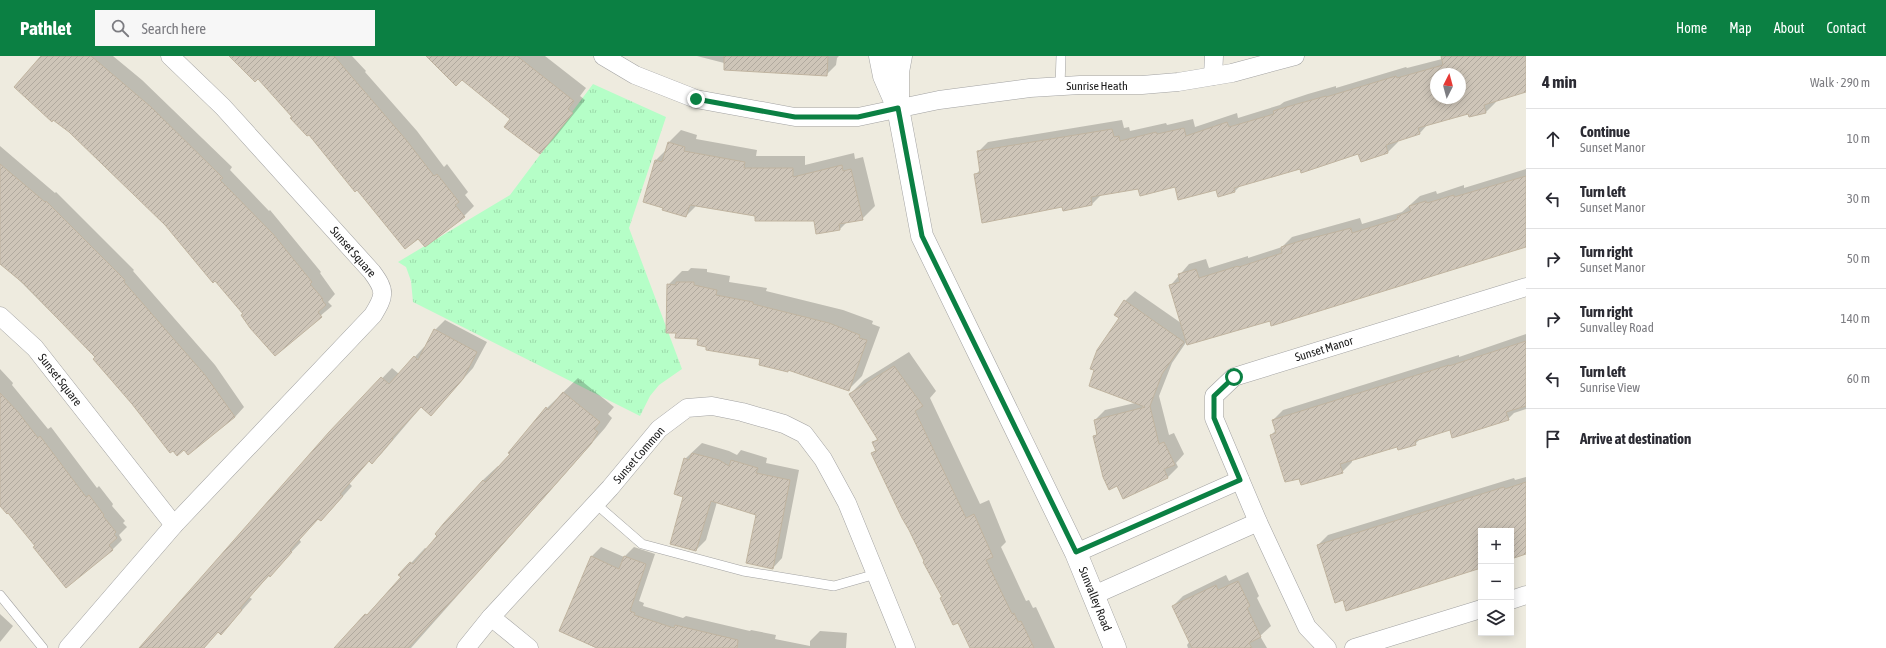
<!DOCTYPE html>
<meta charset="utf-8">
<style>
:root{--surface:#fff;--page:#f7f7f7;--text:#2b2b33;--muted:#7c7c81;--line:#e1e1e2;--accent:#0b8043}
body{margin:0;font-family:"Asap Condensed",sans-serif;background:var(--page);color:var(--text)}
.controls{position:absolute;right:12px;bottom:12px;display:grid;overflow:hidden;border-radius:0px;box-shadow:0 2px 10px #0003}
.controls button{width:36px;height:36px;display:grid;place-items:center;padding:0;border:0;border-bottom:1px solid var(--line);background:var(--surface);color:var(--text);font:20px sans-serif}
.compass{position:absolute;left:1430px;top:12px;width:36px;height:36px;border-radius:50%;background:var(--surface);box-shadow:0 2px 10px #0003;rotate:6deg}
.stop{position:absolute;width:12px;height:12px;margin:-9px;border:3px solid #0b8043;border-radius:50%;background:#fff}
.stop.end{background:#0b8043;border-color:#fff;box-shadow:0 1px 4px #0008}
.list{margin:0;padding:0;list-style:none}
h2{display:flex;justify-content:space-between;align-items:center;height:52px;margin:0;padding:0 16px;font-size:17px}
h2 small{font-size:13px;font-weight:400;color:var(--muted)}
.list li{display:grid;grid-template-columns:26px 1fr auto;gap:12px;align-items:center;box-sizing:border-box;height:60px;padding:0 16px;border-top:1px solid var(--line)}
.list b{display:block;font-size:15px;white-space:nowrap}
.list p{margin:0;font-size:13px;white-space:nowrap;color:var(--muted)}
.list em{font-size:13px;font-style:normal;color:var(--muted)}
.icon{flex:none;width:22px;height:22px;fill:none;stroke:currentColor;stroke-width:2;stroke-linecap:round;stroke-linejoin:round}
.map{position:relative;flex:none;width:1526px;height:592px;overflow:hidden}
header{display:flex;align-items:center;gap:24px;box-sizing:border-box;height:56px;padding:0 20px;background:var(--accent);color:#fff}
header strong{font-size:19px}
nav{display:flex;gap:22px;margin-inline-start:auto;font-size:14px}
.search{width:280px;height:36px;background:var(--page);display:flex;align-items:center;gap:10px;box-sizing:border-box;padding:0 14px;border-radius:0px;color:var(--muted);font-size:15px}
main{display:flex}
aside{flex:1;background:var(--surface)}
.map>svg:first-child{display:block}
.park{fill:url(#park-tufts)}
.shadow{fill:#0003;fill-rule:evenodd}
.building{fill:url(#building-hatch);stroke:#c0b4a0;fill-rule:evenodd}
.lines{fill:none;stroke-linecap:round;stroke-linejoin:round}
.service-casing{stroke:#a2a2a2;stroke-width:10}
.minor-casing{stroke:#a2a2a2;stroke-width:19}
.tertiary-casing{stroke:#a2a2a2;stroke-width:23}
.service{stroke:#fff;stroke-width:9}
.minor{stroke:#fff;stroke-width:18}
.tertiary{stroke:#fff;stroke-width:22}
.route{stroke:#0b8043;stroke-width:5}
.labels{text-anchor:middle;stroke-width:3;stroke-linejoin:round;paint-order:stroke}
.street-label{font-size:12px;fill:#1b1b1b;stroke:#fff}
</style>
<header>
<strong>Pathlet</strong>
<div class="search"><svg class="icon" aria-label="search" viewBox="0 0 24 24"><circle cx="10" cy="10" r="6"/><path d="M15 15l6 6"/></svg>Search here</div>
<nav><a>Home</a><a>Map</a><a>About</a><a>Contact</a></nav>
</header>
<main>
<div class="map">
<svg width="1526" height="592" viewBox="0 0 1526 592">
<defs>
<pattern id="park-tufts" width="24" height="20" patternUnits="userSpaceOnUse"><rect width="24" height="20" fill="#b5fec7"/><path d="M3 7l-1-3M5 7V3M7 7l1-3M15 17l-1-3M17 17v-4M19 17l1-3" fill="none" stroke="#9bd9aa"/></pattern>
<pattern id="building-hatch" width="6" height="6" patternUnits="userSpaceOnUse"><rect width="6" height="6" fill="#cec5b8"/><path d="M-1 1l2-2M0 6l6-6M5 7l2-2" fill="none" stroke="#b0a99e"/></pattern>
</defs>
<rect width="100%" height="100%" fill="#eeebdf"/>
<path class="park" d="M593 28 666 61 629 172 682 313 659 329 650 340 640 360 413 246 411 225 406 211 398 206 510 139Z"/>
<g class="shadow">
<path d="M42 0H113L142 24 232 111 230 114 269 155 270 154 321 216 320 217 335 238 328 246 332 250 275 298Z"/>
<path d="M231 0H352L366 15 365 16 417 75 444 111 447 108 468 136 465 139 474 150 464 160 419 181 357 133 258 22Z"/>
<path d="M426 0H545L586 32 580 40 585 44 553 84 540 97 511 63 462 22 456 29Z"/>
<path d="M697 0H839L837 2 836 9 826 19 755 15Z"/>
<path d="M1445 0H1526V35L1495 44 1496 46 1486 56 1469 57 1428 68 1420 77 1397 84 1398 86 1388 96 1362 105 1359 97 1300 112 1241 129 1235 135 1219 140 1217 133 1175 130 1139 132 1102 138 1092 148 1063 149 975 119 981 113 978 96 988 86 1122 64 1124 72 1129 71 1130 75 1166 67 1167 69 1193 63 1195 71 1237 57 1238 62 1280 49 1284 46 1308 38 1336 30V32L1406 11 1407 12 1442 3ZM1436 18H1460V42H1436Z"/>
<path d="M681 74 697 79 696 83 757 94 756 100H805V109L854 97 855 103 863 101 875 150 862 163 847 166 840 173 814 164 756 159 696 150 686 160 656 104 666 94 668 87Z"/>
<path d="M0 90 55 137 56 136 134 214 133 215 215 309 244 351 235 361 184 392 173 393 96 301 0 205Z"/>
<path d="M1526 113V189L1270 264 1187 285 1172 307 1159 340 1169 379 1174 377 1184 398 1176 407 1178 411 1168 421 1123 441 1094 381 1098 377 1095 364 1105 354 1135 347 1120 262 1125 245 1135 235 1181 267 1170 230 1189 208 1206 203 1209 212 1248 200V202L1282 191 1292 181 1360 162 1362 168 1402 156 1420 140 1436 135 1437 138 1464 129V132Z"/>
<path d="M691 212 707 213V216L730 220 729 226 767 232 766 235 843 254 873 265 872 268 880 271 862 320 848 334 790 313 788 315 761 302 707 290 699 282 677 276 668 229 682 215H688Z"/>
<path d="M445 264 487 286 473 312 441 348 422 350 382 397 372 407 369 404 349 427 352 430 331 454 321 464 319 462 299 483 301 486 249 541 252 543 230 568 218 575 203 592H146L330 377 392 312 399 318 424 291 426 292 435 274Z"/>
<path d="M1526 278V353L1514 357 1508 363 1451 373 1421 382 1415 388 1398 389 1352 404V406L1342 416 1300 421 1271 379 1276 374 1273 364 1283 354 1459 299V301Z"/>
<path d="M909 296 936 335 930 342 980 448 989 444 1006 486 1001 491 1026 545 1029 544 1033 552 1036 551 1055 592H971L926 505 872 397 876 394 873 387 878 382 850 338 864 324Z"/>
<path d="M0 313 13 327 12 329 48 373 51 371 97 432 99 430 113 448 112 450 125 465 123 467 127 471 119 479 122 484 112 494 9 456 0 450Z"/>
<path d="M578 322 614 351 608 358 612 362 605 372 565 418 411 592H336L402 521 400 519 411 507 425 492 427 493 439 480 445 468 483 424 498 410 499 412 547 352Z"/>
<path d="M702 387 729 395 737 399 741 394 767 402 766 407 799 414 782 502 773 512 757 458 717 446 706 484 696 494 684 440 685 403Z"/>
<path d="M1526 421V497L1511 502V475H1481V512L1318 489 1328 479 1514 422 1515 424Z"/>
<path d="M601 491 624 501 634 491 655 498 639 545 644 547 643 550 683 562 686 560 750 575 751 574 776 579 775 583 810 590V585L820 575 847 577 846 592H596L560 575 591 501Z"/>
<path d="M1248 516 1259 540 1257 542 1271 570 1260 580 1267 592H1188L1187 589 1190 585 1173 550 1183 540 1226 519 1229 525Z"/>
<path d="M0 558 13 570 0 586Z"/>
</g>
<g class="building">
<path d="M41 0H91L151 51 223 122 220 124 273 178 312 226 310 228 323 243 322 244 326 249 318 256 322 261 275 300 250 272 241 259 243 258 215 225 213 227 165 169 69 76 53 64 52 66 14 31Z"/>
<path d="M229 0H334L407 85 434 120 437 118 459 146 455 149 465 161 425 191 418 183 405 193 357 134 355 136 309 79 307 80 290 62 292 61 258 23 255 26Z"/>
<path d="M426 0H517L574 45 568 53 573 57 540 98 504 71 510 63 462 24 456 30Z"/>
<path d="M724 0H828L827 20 724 14Z"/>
<path d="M1441 0H1526V36L1484 49 1486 57 1469 61 1468 58 1418 72 1420 78 1386 89 1388 97 1361 106 1358 98 1301 117 1300 113 1234 132 1235 136 1218 141 1216 134 1178 144 1175 131 1140 140 1138 133 1091 141 1092 149 1063 155 1062 151 982 167 974 118 980 117 977 95 1112 73 1114 81 1119 80 1120 85 1156 76 1157 78 1184 72 1186 80 1227 66 1229 71 1274 58 1273 55 1297 48 1326 40V41L1396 20 1397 22 1443 9ZM1436 18H1460V42H1436Z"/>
<path d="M668 86 685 91 684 95 745 106 744 112H793V121L842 109 843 115 851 113 863 164 839 168 840 174 816 178 814 165H755V160L690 149 686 161 662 154 663 152 643 146 655 104 662 106Z"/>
<path d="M0 108 45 146 46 145 125 224 124 226 205 319 235 361 188 399 184 394 177 400 173 395 170 397 132 348 93 303 95 301 23 227 0 208Z"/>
<path d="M1526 120V191L1271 270 1270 265 1187 289 1169 229 1180 226 1178 218 1196 213 1199 222 1238 210 1239 211 1282 197 1281 191 1300 185 1351 172 1352 177 1398 163 1397 160 1411 155 1409 150 1426 145 1427 147 1454 139V141Z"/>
<path d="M676 226H694V229L717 234 716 239 753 246V248L829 267 860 279 859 282 867 284 849 335 788 314V316L759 309 760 303 706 294V291L697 289 698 283 675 282 676 277H666L667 228 676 229Z"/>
<path d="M1124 244 1184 286 1162 318 1150 350 1159 388 1164 386 1175 409 1164 413 1168 422 1123 443 1117 430 1109 434 1103 421 1093 380 1097 379 1094 364 1145 351 1089 330 1094 314 1090 313 1097 294 1119 262 1114 259Z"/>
<path d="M434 273 477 296 463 323 431 360 421 351 392 382 393 383 372 408 369 405 340 438 343 440 321 465 318 463 290 494 292 496 270 521 269 519 240 552 242 554 221 579 218 576 204 592H139L329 376 381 321 389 328 414 300 418 304Z"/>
<path d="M1526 285V350L1506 356 1509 364 1452 382 1450 374 1415 385 1416 389 1398 394 1397 391 1340 408 1343 417 1301 429 1299 423 1285 426 1270 379 1276 377 1272 364 1449 309V310Z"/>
<path d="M894 310 923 350 915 355 966 462 974 458 993 501 986 504 1012 558 1014 557 1018 566 1021 565 1034 592H970L958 567 953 569 940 542 942 541 923 506 924 505 909 474 902 462 871 397 876 395 872 386 878 384 849 338Z"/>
<path d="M563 336 600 366 594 373 598 376 591 388 478 516 408 592H334L365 558 367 559 401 521 398 519 410 506 413 508 437 480 435 478 444 467 483 424 485 426 498 411 510 398 508 397 546 351 548 354Z"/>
<path d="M0 337 18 356 38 382 40 380 86 441 89 439 104 459 103 460 116 476 114 478 117 482 109 489 113 494 66 532 33 491 35 490 8 457 7 458 0 450Z"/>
<path d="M692 397 719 404 729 410 731 404 758 412 756 417 790 424 773 513 746 507 756 459 711 445 696 495 670 488 683 441 674 438 684 402 689 404Z"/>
<path d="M1526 426V498L1511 503V475H1481V512L1346 555 1343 544 1335 547 1317 489 1504 431 1505 433Z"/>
<path d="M591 500 619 513 624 500 646 508 630 555 635 557 634 559 674 572 675 569 738 584 737 592H597L559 575Z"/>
<path d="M1238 525 1250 550 1247 552 1261 581 1249 587 1252 592H1192L1172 550 1216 529 1218 534Z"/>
</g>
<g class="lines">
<g class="service-casing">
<g id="service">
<path d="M1060 30 1061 0"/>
<path d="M596 448 642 488 743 515 834 530 876 518"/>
<path d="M0 539 43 592"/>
</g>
</g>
<g class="minor-casing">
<g id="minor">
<path d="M603 0 635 19 696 43 795 61H858L939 44 1030 32 1080 29H1142L1178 26 1232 17 1295 0"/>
<path d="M1213 20 1214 0"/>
<path d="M0 260 35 292 174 469"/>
<path d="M1076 497 1240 424"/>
<path d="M1094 539 1258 466"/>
<path d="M1511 544 1526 539"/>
<path d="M491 561 529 592"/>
<path d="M68 592 174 469 373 259C385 239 386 235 372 216L223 51 170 0"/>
<path d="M466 592 491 561 610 432 659 373 687 352 712 350 742 356 784 368 804 378 823 403 847 447 906 592"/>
<path d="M1327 592 1307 571 1258 466 1214 362V340L1234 321 1526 231"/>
<path d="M1354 592 1481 553"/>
</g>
</g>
<g class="tertiary-casing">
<g id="tertiary">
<path d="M880 0 884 20 898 52 922 180 1076 497 1115 592"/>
<path d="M898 45V16L901 0"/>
</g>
</g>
<use href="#service" class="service"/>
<use href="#minor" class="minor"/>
<use href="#tertiary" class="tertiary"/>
</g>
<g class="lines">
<path class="route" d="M696 43 795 61H858L898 52 922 180 1076 496 1240 424 1214 362V340L1234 321"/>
</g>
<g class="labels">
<g class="street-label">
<text x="1097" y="34">Sunrise Heath</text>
<text transform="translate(353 196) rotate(49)" y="4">Sunset Square</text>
<text transform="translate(1324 293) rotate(-17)" y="4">Sunset Manor</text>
<text transform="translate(60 324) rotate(52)" y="4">Sunset Square</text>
<text transform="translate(639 399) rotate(-49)" y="4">Sunset Common</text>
<text transform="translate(1095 543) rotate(68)" y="4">Sunvalley Road</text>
</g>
</g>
</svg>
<div class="controls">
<button>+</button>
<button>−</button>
<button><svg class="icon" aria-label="layers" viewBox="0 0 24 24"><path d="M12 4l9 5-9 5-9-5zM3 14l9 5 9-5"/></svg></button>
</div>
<svg class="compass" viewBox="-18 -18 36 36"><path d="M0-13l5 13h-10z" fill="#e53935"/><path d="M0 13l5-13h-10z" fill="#7c7c81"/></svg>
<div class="stop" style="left:1234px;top:321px"></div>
<div class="stop end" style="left:696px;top:43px"></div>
</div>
<aside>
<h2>4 min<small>Walk · 290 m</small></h2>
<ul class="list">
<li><svg class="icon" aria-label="ahead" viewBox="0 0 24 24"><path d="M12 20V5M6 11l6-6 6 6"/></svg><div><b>Continue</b><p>Sunset Manor</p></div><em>10 m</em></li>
<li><svg class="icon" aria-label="left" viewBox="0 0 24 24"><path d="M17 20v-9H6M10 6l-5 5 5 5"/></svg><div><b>Turn left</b><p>Sunset Manor</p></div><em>30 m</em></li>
<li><svg class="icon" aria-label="right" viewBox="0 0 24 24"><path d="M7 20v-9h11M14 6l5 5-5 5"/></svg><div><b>Turn right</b><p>Sunset Manor</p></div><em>50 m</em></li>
<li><svg class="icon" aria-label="right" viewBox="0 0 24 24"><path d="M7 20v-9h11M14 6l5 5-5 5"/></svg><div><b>Turn right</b><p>Sunvalley Road</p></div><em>140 m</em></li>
<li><svg class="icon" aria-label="left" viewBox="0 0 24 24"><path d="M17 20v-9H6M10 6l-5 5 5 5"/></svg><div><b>Turn left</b><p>Sunrise View</p></div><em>60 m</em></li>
<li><svg class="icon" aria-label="arrive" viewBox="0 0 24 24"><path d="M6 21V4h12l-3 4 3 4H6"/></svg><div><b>Arrive at destination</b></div></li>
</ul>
</aside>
</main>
